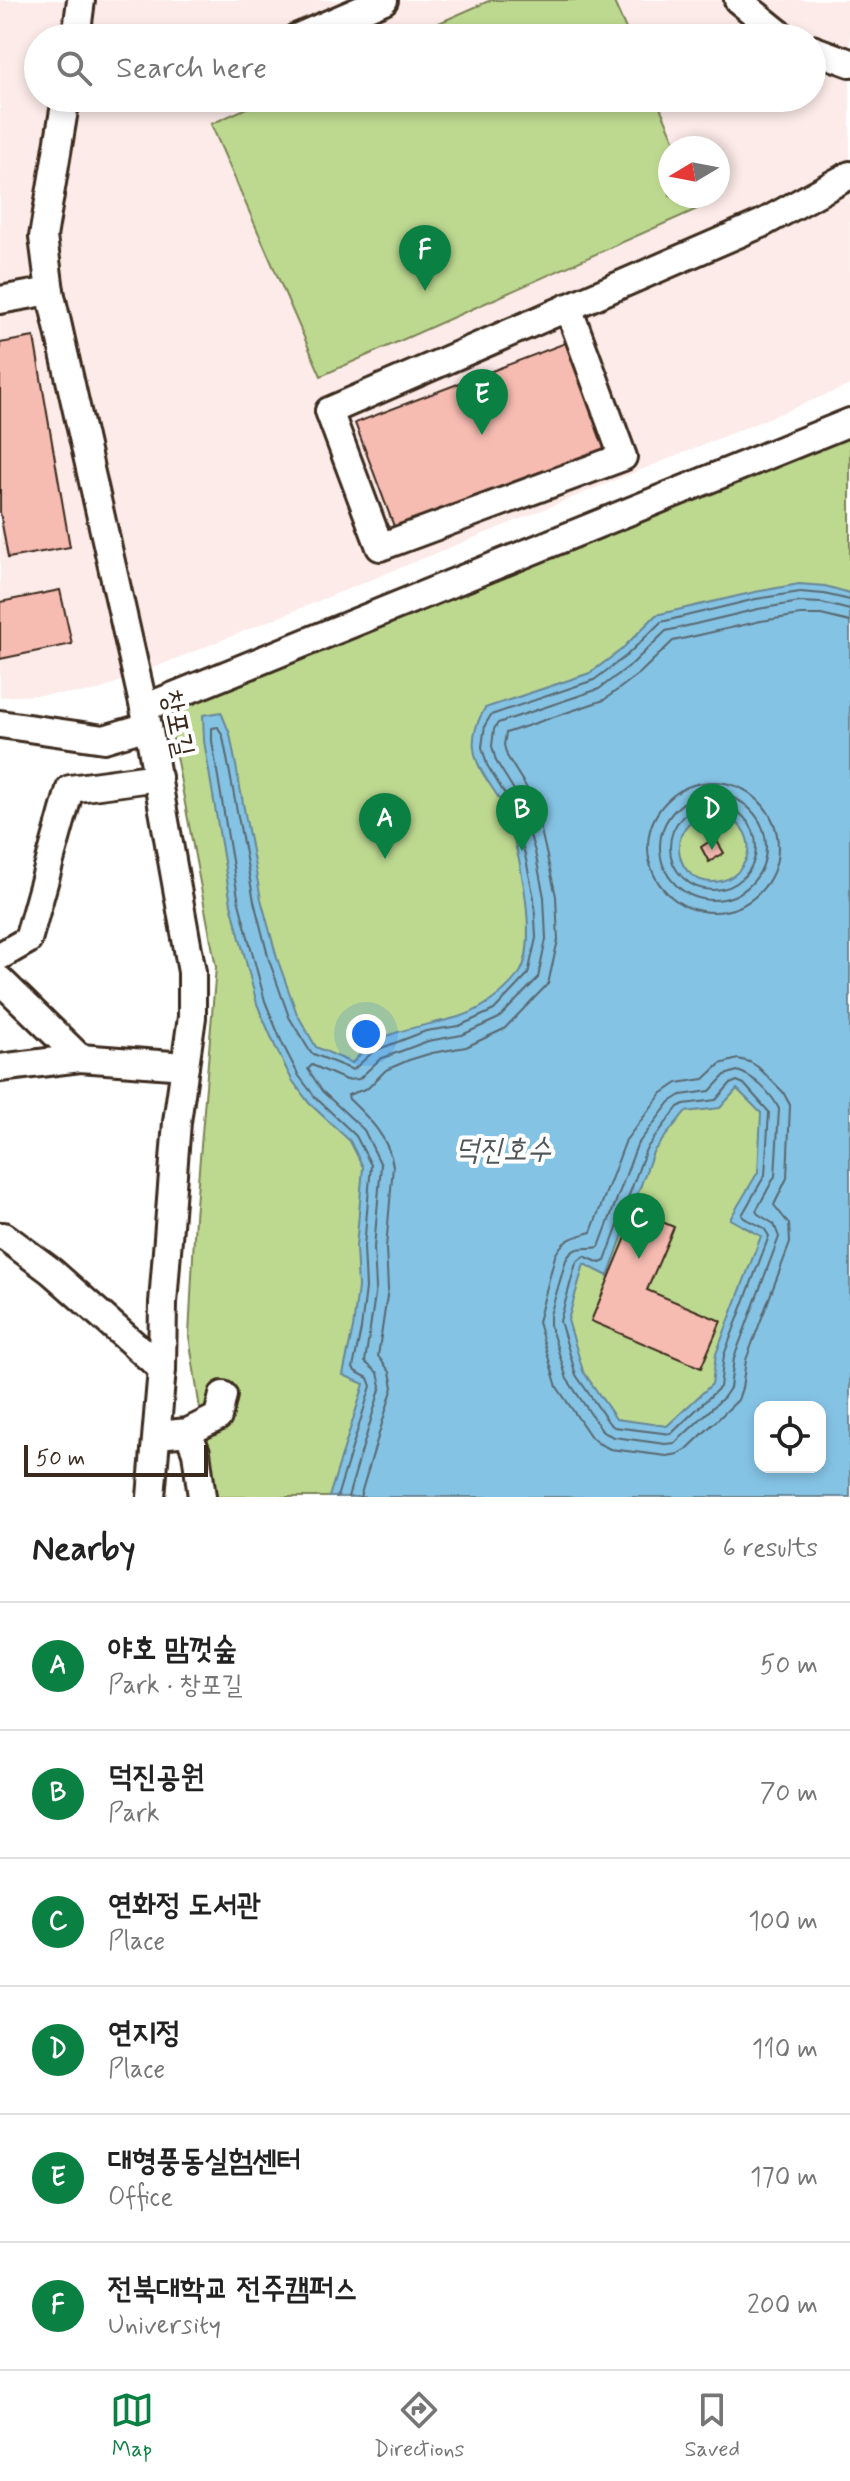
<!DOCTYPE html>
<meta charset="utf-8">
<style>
:root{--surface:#fff;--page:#f2f2f2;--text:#222;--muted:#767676;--line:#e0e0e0;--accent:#0b8043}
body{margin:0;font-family:Mynerve,"Poor Story",sans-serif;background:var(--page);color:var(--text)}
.controls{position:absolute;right:24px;bottom:24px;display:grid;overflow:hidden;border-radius:16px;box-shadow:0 4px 12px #0003}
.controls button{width:72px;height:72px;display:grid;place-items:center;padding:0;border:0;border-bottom:2px solid var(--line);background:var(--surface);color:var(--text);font:40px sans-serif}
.compass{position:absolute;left:658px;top:136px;width:72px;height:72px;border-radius:50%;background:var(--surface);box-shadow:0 4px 12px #0003;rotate:260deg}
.scale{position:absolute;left:24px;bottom:20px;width:184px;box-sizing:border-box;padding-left:8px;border:4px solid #3b2a1e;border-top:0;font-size:22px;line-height:28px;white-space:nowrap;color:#3b2a1e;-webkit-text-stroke:6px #fff;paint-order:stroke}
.you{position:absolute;left:366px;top:1034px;width:28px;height:28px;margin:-20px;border:6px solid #fff;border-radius:50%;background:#1a73e8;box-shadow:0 0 0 12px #1a73e833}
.badge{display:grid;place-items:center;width:52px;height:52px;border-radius:50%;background:var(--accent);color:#fff;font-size:26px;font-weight:700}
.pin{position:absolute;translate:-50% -66px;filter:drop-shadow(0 2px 4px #0008)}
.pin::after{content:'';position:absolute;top:42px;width:28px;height:24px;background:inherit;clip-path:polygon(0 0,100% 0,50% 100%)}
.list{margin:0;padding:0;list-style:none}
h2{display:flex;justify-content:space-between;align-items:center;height:104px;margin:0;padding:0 32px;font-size:34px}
h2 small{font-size:26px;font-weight:400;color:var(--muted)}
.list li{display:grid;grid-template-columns:52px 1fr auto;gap:24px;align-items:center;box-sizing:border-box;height:128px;padding:0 32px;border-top:2px solid var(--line)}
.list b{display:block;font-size:30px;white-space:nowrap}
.list p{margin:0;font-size:26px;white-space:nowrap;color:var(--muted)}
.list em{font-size:26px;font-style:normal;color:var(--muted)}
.icon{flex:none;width:44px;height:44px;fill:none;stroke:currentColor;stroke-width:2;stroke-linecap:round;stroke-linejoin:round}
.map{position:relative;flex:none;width:850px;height:1497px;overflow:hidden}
.search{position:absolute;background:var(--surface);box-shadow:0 4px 12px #0003;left:24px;right:24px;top:24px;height:88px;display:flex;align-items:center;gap:20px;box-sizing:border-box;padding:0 28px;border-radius:44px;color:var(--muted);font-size:30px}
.sheet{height:872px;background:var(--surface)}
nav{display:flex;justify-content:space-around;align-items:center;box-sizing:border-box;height:112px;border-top:2px solid var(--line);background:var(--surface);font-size:22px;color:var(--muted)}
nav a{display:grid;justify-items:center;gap:4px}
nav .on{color:var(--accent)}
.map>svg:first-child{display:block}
.built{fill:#fcebe8;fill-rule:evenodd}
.green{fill:#bdd990;stroke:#7c8257;stroke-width:2;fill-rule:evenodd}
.water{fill:#85c3e5;stroke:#678695;stroke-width:2;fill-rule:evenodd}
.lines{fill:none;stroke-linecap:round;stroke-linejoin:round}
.shore{stroke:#59676e;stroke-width:2}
.building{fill:#f6bbb1;stroke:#3b2a1e;stroke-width:2}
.minor-casing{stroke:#3b2a1e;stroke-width:32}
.minor{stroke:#fff;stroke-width:26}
.labels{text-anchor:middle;stroke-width:8;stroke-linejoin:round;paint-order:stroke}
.street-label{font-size:28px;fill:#3b2a1e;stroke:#fff}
.water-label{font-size:30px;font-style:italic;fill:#51585a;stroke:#fff}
</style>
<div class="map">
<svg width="850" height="1497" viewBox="0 0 850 1497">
<rect width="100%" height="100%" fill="#fff"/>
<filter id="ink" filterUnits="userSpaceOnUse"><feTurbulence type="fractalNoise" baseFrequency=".0125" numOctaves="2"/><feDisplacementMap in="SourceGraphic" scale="16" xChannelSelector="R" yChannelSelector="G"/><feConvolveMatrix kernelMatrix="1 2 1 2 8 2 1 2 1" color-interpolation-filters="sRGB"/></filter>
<g filter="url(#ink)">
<path class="built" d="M0 0H850V385L94 692 0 697ZM38 38H812V98H38ZM670 148H718V196H670Z"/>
<g class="green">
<path d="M491 0H613L630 38H405Z"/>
<path d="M269 98H656L678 148H670V196H700L704 206 321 376 211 124Z"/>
<path d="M850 431V1497H213L189 1336 195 1217 216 967 172 735 173 706ZM760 1407H820V1467H760Z"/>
</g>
<path class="water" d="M799 584 825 586 850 593V1497H329L364 1384 343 1375 353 1328 358 1287 356 1247 363 1167 350 1141 309 1103 292 1080 275 1046 257 1004 231 904 204 741 203 715 221 712 230 734 261 899 277 958 297 1014 316 1047 352 1063C381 1028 415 1029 455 1018 480 1012 503 994 519 974 541 943 517 834 501 802 491 784 476 769 474 748 472 734 478 720 485 708L590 673 621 650 656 615 755 592ZM715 812C741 817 759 843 741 868 736 875 730 879 721 881 673 891 660 818 715 812ZM737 1089 761 1113 758 1172 730 1219 761 1236 716 1354 712 1384 667 1426 616 1419 583 1371 568 1320 584 1264 608 1276 653 1152 685 1112 720 1108ZM760 1407H820V1467H760Z"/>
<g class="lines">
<g class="shore">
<circle cx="713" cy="847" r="65"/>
<circle cx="713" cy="847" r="53"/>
<circle cx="713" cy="847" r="43"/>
<path d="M738 1059 750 1062 758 1067 783 1092 790 1105 787 1178 774 1205 789 1224 790 1243 746 1360 742 1388 738 1400 687 1449 679 1454 667 1456 610 1449 598 1443 591 1437 557 1387 538 1322 555 1256C563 1238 575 1237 591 1232L626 1140 662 1093 677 1083 704 1079 720 1064Z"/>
<path d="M737 1071C753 1075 772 1094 779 1109L775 1176 756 1211 758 1214 774 1224 779 1237 734 1358 730 1388 724 1397 675 1443 665 1444 614 1437 603 1432 567 1379 550 1325V1315L566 1260C575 1243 585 1250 599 1247L637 1145 670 1102 681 1095 710 1091 725 1075Z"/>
<path d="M737 1081 744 1084 769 1112 765 1175 742 1215 744 1218 764 1228 769 1236 724 1355 720 1387 671 1434 614 1427 609 1423 576 1375 560 1321 576 1263 584 1256 600 1263 605 1261 646 1149 678 1107 684 1104 716 1100 730 1084Z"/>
<path d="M337 1497 371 1386 368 1378 355 1371 353 1368 361 1329 366 1288 364 1247 371 1165 356 1136 315 1097 299 1076 282 1043 265 1001 239 903 212 741V728L218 727 223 737 254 901 269 960 289 1017 311 1053 353 1070 374 1051 426 1031 459 1026 494 1010 528 974 536 938 534 898 525 855 509 801 487 765 482 747 485 725 491 715 594 680 626 656 661 622 756 599 800 592 824 594 850 600"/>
<path d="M348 1497 381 1386 378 1373 365 1362 376 1288 374 1248 381 1165 364 1130 322 1091 308 1069 312 1065 346 1080 359 1079 380 1059 428 1041 462 1035 499 1018 538 978 546 939 544 897 535 852 519 798 496 761 492 746 494 729 498 723 599 689 632 664 666 631 758 609 800 602 822 603 850 610"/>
<path d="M360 1497 393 1387 390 1372 378 1356 388 1289 386 1248 393 1166C389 1138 369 1118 349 1099L348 1095 368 1088 386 1070 409 1060 432 1053 466 1047 504 1029 548 984 558 940 556 896 538 817 528 790 507 756 504 745 506 733 604 700 640 673 673 641 761 621 801 615H821L850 622"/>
</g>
</g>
<g class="building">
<path d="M34 337 70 547 8 558 0 512V343Z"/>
<path d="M568 342 608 448 395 529 355 423Z"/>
<path d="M60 590 72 644 0 659V602Z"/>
<path d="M715 838 724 853 709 862 701 847Z"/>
<path d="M637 1211 674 1227 647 1290 721 1321 701 1368 591 1321Z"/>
</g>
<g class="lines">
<g class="minor-casing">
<g id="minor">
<path d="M738 0 785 38"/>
<path d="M76 38 81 0"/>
<path d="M296 38 384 0"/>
<path d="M812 49 850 63"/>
<path d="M66 98 43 237 50 291 148 726 192 972V1017L177 1122 163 1303 162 1369 151 1497"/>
<path d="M0 300 50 291"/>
<path d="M568 307 623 457 380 547 329 411 763 223 850 175"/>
<path d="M144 708 850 422"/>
<path d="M0 724 104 739 148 726"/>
<path d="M0 956 28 940 70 789 158 777"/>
<path d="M0 980 80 1058"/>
<path d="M0 1068 80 1058 185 1066"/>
<path d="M0 1236H4L51 1271 162 1369"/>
<path d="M188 1432 196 1452 202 1497"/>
<path d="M158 1435 188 1432 218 1417 223 1395"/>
</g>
</g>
<use href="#minor" class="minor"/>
</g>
</g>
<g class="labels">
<g class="street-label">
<text transform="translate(179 723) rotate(78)" y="10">창포길</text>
</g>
<g class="water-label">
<text x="503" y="1159">덕진호수</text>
</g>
</g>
</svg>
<div class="controls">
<button><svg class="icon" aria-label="locate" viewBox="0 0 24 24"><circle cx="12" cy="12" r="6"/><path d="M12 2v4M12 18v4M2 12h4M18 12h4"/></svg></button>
</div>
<svg class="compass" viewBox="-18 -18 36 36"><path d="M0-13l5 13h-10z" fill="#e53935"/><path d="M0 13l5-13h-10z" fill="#767676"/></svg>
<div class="scale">50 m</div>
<div class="you"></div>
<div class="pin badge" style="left:385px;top:859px">A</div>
<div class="pin badge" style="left:522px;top:851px">B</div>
<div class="pin badge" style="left:639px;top:1259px">C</div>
<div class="pin badge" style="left:712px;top:850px">D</div>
<div class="pin badge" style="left:482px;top:435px">E</div>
<div class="pin badge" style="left:425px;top:291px">F</div>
<div class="search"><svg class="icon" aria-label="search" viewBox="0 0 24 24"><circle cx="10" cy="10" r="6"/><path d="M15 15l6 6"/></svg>Search here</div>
</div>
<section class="sheet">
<h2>Nearby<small>6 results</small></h2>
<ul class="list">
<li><span class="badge">A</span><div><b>야호 맘껏숲</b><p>Park · 창포길</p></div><em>50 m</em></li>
<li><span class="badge">B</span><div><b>덕진공원</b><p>Park</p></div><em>70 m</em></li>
<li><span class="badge">C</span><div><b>연화정 도서관</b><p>Place</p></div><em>100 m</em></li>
<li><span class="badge">D</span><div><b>연지정</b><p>Place</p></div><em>110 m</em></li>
<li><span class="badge">E</span><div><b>대형풍동실험센터</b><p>Office</p></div><em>170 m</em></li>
<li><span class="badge">F</span><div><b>전북대학교 전주캠퍼스</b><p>University</p></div><em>200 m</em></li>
</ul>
</section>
<nav>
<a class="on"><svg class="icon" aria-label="map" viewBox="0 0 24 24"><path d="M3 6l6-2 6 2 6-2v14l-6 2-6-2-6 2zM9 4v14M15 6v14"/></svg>Map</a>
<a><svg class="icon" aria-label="directions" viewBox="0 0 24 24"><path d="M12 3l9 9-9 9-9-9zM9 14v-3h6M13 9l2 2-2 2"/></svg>Directions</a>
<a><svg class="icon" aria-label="saved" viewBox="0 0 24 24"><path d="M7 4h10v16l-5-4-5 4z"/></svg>Saved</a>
</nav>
